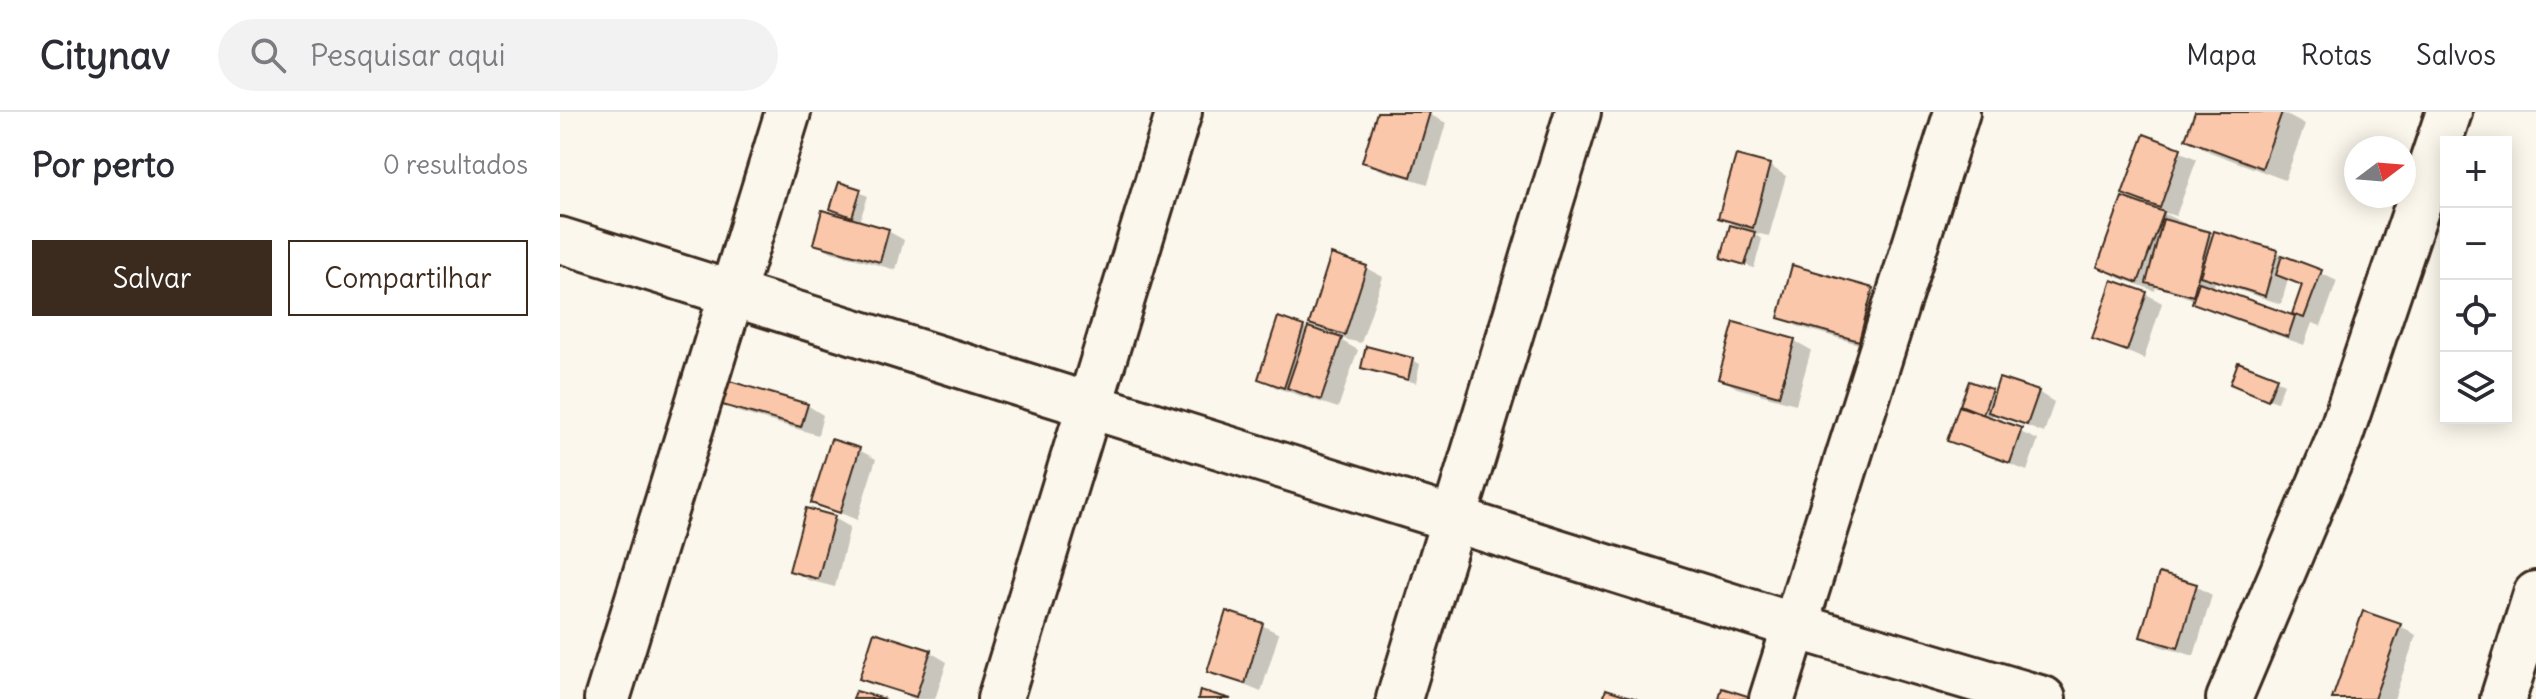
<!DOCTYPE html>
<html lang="pt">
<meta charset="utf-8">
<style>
:root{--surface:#fff;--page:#f2f2f3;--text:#2b2b33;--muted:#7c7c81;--line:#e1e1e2;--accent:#3b2a1e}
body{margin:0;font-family:Delius,sans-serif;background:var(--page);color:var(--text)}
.controls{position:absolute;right:24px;top:24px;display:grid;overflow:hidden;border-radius:0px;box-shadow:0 4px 20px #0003}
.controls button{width:72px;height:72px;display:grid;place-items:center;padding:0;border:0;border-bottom:2px solid var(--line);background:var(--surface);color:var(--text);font:40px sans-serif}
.compass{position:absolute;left:1784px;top:24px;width:72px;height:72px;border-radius:50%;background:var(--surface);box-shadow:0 4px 20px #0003;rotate:74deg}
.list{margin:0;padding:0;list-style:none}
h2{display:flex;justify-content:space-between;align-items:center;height:104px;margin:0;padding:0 32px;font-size:34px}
h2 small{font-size:26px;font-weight:400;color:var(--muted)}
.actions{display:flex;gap:16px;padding:24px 32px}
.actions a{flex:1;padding:18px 0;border:2px solid var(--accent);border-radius:0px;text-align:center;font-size:28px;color:var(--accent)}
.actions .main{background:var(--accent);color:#fff}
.icon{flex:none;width:44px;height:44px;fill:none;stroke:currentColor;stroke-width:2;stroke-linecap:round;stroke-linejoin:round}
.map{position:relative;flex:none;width:1976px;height:587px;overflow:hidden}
header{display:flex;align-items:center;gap:48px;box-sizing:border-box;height:112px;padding:0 40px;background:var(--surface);border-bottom:2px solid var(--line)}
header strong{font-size:38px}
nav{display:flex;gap:44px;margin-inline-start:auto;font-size:28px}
.search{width:560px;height:72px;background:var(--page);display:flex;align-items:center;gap:20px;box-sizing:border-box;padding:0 28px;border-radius:44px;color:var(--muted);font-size:30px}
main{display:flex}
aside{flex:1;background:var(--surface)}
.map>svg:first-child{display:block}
.shadow{fill:#0003;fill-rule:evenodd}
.building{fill:#fac7ab;stroke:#3b2a1e;stroke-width:2}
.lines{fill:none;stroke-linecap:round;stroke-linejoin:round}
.minor-casing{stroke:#3b2a1e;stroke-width:50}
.minor{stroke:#fbf7ec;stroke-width:44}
</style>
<header>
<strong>Citynav</strong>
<div class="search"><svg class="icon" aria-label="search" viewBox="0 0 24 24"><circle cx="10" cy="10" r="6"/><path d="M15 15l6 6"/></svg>Pesquisar aqui</div>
<nav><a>Mapa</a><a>Rotas</a><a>Salvos</a></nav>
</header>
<main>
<aside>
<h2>Por perto<small>0 resultados</small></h2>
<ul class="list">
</ul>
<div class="actions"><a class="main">Salvar</a><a>Compartilhar</a></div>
</aside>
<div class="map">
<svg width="1976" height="587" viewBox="0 0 1976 587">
<rect width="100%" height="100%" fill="#fbf7ec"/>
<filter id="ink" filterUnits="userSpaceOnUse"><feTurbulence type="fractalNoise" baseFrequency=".0125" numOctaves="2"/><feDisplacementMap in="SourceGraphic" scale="16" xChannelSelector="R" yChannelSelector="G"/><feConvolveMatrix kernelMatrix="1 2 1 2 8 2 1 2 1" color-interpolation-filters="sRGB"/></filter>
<g filter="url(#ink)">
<g class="shadow">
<path d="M819 0H865L886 11 868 72 821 58 805 49Z"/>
<path d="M1637 0H1721L1745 13 1725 68 1650 40 1628 27Z"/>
<path d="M1585 24 1637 47 1616 104 1598 99 1654 125 1717 140 1777 169 1761 214 1752 211 1744 233 1651 199 1635 188 1596 174 1595 179 1555 164 1539 154 1586 94 1565 81ZM1728 168 1744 175 1733 205 1653 177 1655 170 1721 192Z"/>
<path d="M1177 45 1210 54 1226 64 1209 124 1190 120 1202 127 1194 156 1163 145 1182 117 1161 105Z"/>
<path d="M281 72 308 84 299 111 328 119 344 128 336 158 272 140 255 131 292 109 293 106 273 97Z"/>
<path d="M806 156 823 165 801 231 775 225 798 238 778 296 717 276 700 267 743 216 773 223 751 211Z"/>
<path d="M1234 156 1312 178 1329 188 1315 237 1237 214 1220 205Z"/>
<path d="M1586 182 1602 191 1584 247 1535 226Z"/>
<path d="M1176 212 1235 229 1251 238 1236 292 1177 276 1160 266Z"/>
<path d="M852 248 860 252 856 271 803 255Z"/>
<path d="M1716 267 1724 272 1717 290 1680 276Z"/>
<path d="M1431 279 1478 280 1494 290 1484 321 1433 301 1431 307 1478 328 1467 359 1389 328 1413 298 1402 292Z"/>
<path d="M162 291 247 293 263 303 258 323 178 300Z"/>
<path d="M299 338 316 347 297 408 254 390Z"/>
<path d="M274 406 290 415 275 475 248 468 231 458Z"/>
<path d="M1636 474 1652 483 1634 544 1599 534 1583 524Z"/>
<path d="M702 513 719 522 701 580 650 559Z"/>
<path d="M1840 514 1856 523 1834 587H1774Z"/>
<path d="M316 522 370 540 387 550 375 587H355L302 566Z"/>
</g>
<g class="building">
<path d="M817 0H870L851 65 802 50Z"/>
<path d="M1635 0H1722L1702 56 1625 27Z"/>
<path d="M1584 22 1621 36 1600 96 1562 82Z"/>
<path d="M1176 43 1210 52 1193 116 1158 106Z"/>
<path d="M279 70 301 77 292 105 270 97Z"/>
<path d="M1562 85 1604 100 1578 171 1537 155Z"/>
<path d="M262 98 329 117 320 150 253 132Z"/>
<path d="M1603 107 1650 120 1633 184 1586 171Z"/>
<path d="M1170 113 1195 120 1185 153 1161 146Z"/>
<path d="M1654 119 1718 138 1705 184 1640 164Z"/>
<path d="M771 142 807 154 785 223 749 212Z"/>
<path d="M1722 143 1762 158 1744 206 1732 202 1742 173 1716 163Z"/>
<path d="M1232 153 1313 176 1299 229 1218 206Z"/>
<path d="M1552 168 1587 180 1567 239 1532 227Z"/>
<path d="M1639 170 1735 204 1728 225 1632 191Z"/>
<path d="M718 205 744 214 724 276 698 267Z"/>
<path d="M1174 210 1235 227 1219 284 1158 267Z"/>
<path d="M748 215 782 226 761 288 727 276Z"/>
<path d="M806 234 853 246 848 268 801 256Z"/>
<path d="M1678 250 1717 265 1708 288 1670 272Z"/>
<path d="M1439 266 1479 279 1467 313 1428 300Z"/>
<path d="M166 268 248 292 241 315 159 292Z"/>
<path d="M1409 269 1432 277 1423 302 1400 293Z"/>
<path d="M1399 294 1462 316 1450 351 1387 329Z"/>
<path d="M271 327 300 336 280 401 251 391Z"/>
<path d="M246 396 275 404 258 467 229 459Z"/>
<path d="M1599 461 1637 472 1618 536 1580 525Z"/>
<path d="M666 499 703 511 685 572 647 560Z"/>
<path d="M1803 499 1841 512 1814 587H1772Z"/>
<path d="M314 520 371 538 356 585 299 567Z"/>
<path d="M1162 576 1197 587H1159Z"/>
<path d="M1046 577 1077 587H1043Z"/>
<path d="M640 578 671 587H638Z"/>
<path d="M296 579 325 587H293Z"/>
</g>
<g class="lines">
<g class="minor-casing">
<g id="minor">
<path d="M0 128 1235 514 1483 587"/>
<path d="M47 587 228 0"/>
<path d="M440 587 619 0"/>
<path d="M839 587 1018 0"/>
<path d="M1212 587 1397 0"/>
<path d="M1669 587 1779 327 1889 0"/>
<path d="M1943 587 1976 482"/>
</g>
</g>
<use href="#minor" class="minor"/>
</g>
</g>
</svg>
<div class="controls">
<button>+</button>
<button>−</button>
<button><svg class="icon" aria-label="locate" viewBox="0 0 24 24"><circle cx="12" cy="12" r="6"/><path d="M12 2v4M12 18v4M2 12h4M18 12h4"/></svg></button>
<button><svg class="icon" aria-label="layers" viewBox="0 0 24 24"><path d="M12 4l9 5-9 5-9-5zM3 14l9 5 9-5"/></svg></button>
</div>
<svg class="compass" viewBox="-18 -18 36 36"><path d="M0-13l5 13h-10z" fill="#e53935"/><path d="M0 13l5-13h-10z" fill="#7c7c81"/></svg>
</div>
</main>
